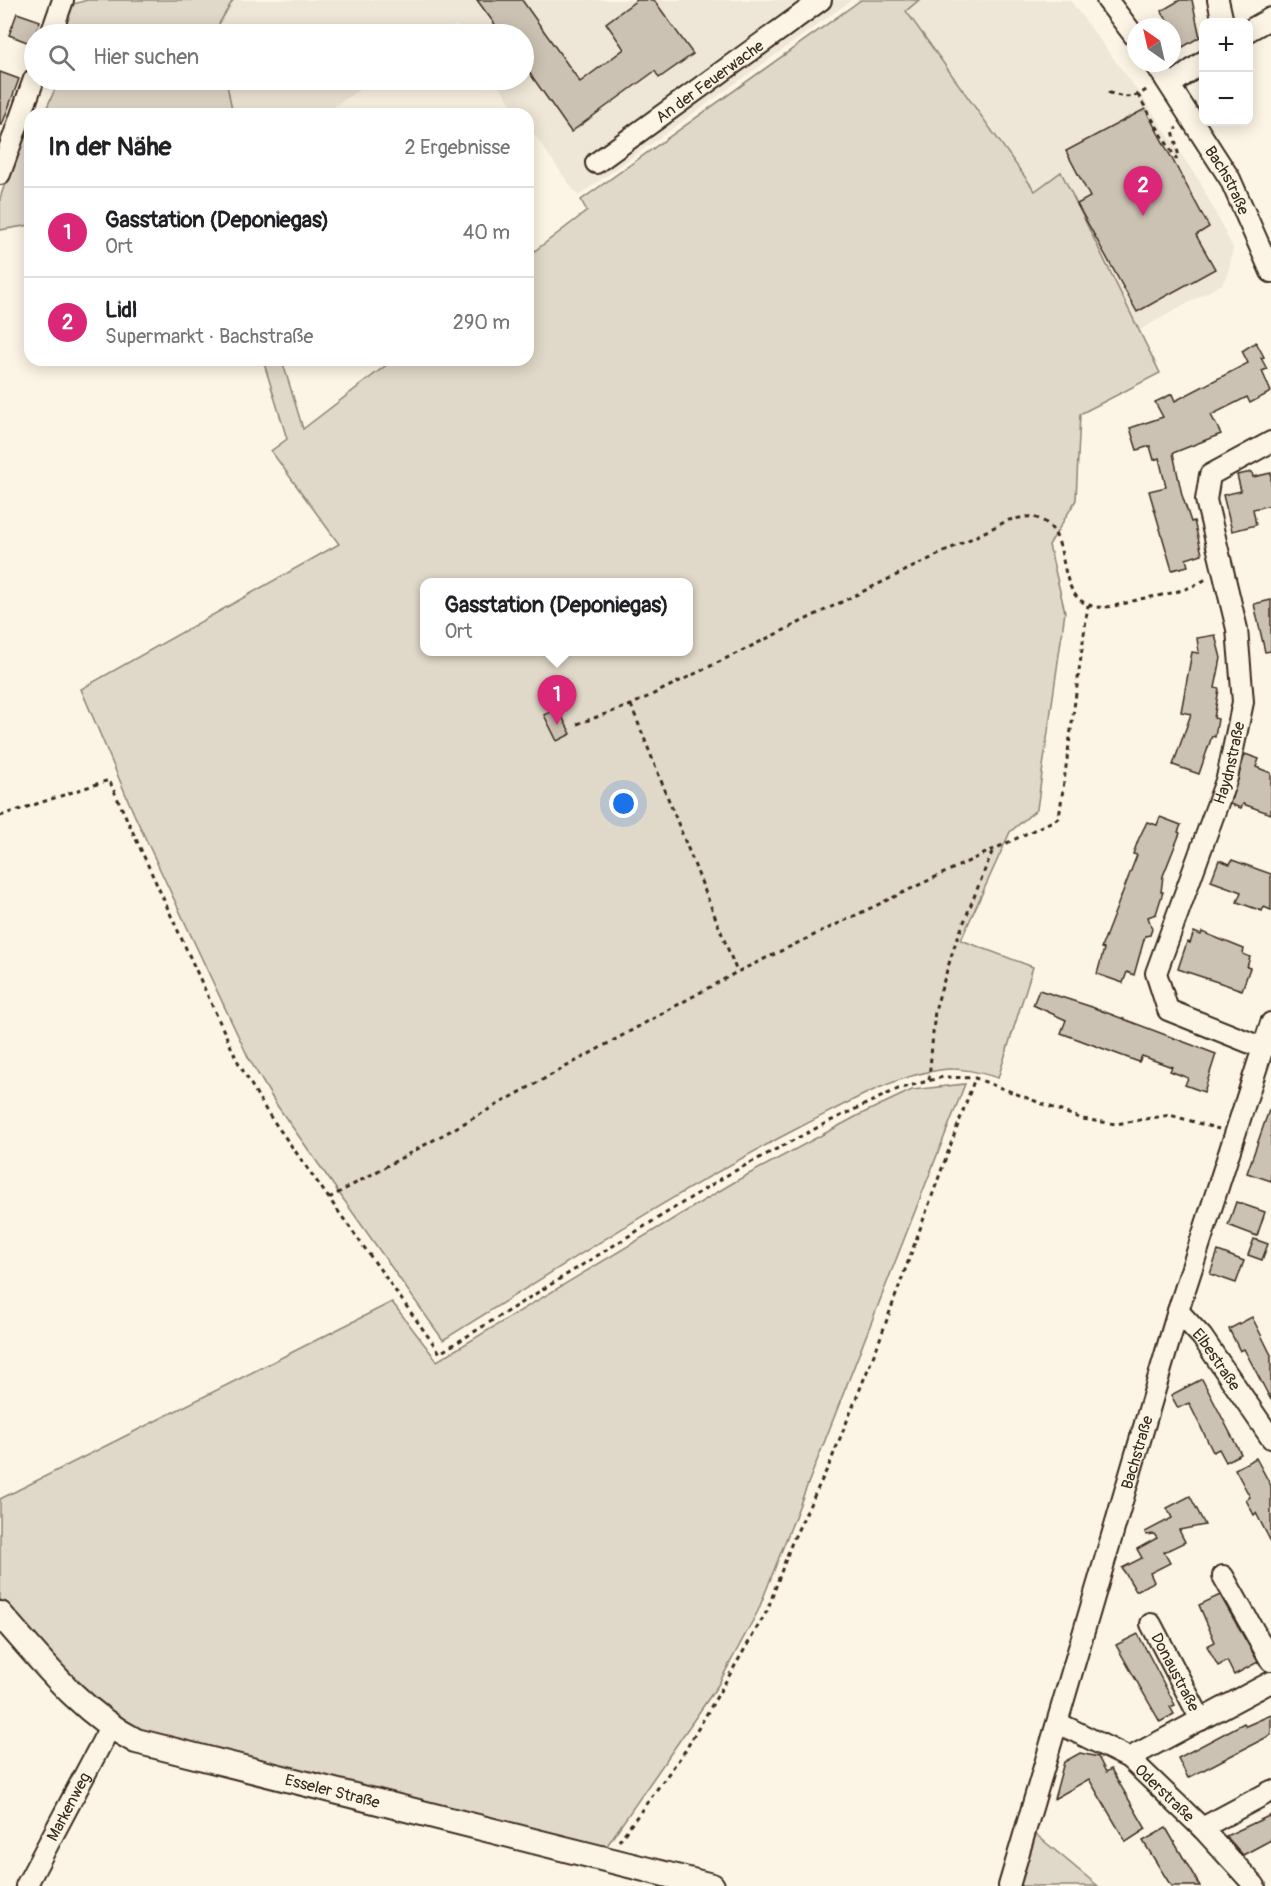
<!DOCTYPE html>
<html lang="de">
<meta charset="utf-8">
<style>
:root{--surface:#fff;--page:#f6f6f6;--text:#202124;--muted:#757577;--line:#e0e0e0;--accent:#db2777}
body{margin:0;font-family:Pangolin,sans-serif;background:var(--page);color:var(--text)}
.controls{position:absolute;right:18px;top:18px;display:grid;overflow:hidden;border-radius:12px;box-shadow:0 3px 15px #0003}
.controls button{width:54px;height:54px;display:grid;place-items:center;padding:0;border:0;border-bottom:2px solid var(--line);background:var(--surface);color:var(--text);font:30px sans-serif}
.compass{position:absolute;left:1127px;top:18px;width:54px;height:54px;border-radius:50%;background:var(--surface);box-shadow:0 3px 15px #0003;rotate:326deg}
.you{position:absolute;left:624px;top:804px;width:21px;height:21px;margin:-15px;border:4px solid #fff;border-radius:50%;background:#1a73e8;box-shadow:0 0 0 9px #1a73e833}
.badge{display:grid;place-items:center;width:39px;height:39px;border-radius:50%;background:var(--accent);color:#fff;font-size:20px;font-weight:700}
.pin{position:absolute;translate:-50% -50px;filter:drop-shadow(0 2px 3px #0008)}
.pin::after{content:'';position:absolute;top:32px;width:21px;height:18px;background:inherit;clip-path:polygon(0 0,100% 0,50% 100%)}
.popup{position:absolute;left:420px;top:578px;width:273px;height:78px;box-sizing:border-box;display:grid;place-content:center;border-radius:12px;background:var(--surface);filter:drop-shadow(0 2px 4px #0005);font-size:20px;white-space:nowrap;color:var(--muted)}
.popup b{font-size:22px;color:var(--text)}
.popup::after{content:'';position:absolute;left:50%;top:100%;margin-left:-12px;border:12px solid transparent;border-top-color:var(--surface)}
.list{margin:0;padding:0;list-style:none}
h2{display:flex;justify-content:space-between;align-items:center;height:78px;margin:0;padding:0 24px;font-size:26px}
h2 small{font-size:20px;font-weight:400;color:var(--muted)}
.list li{display:grid;grid-template-columns:39px 1fr auto;gap:18px;align-items:center;box-sizing:border-box;height:90px;padding:0 24px;border-top:2px solid var(--line)}
.list b{display:block;font-size:22px;white-space:nowrap}
.list p{margin:0;font-size:20px;white-space:nowrap;color:var(--muted)}
.list em{font-size:20px;font-style:normal;color:var(--muted)}
.icon{flex:none;width:33px;height:33px;fill:none;stroke:currentColor;stroke-width:2;stroke-linecap:round;stroke-linejoin:round}
.map{position:relative;flex:none;width:1271px;height:1886px;overflow:hidden}
.search{position:absolute;background:var(--surface);box-shadow:0 3px 15px #0003;left:24px;top:24px;width:510px;height:66px;display:flex;align-items:center;gap:15px;box-sizing:border-box;padding:0 21px;border-radius:33px;color:var(--muted);font-size:22px}
.panel{position:absolute;background:var(--surface);box-shadow:0 3px 15px #0003;left:24px;top:108px;width:510px;height:258px;border-radius:18px}
.map>svg:first-child{display:block}
.built{fill:#eee6d6}
.green{fill:#e0d8c8;stroke:#8e8173;stroke-width:1.5;fill-rule:evenodd}
.building{fill:#ccc2b3;stroke:#3b2a1e;stroke-width:1.5}
.lines{fill:none;stroke-linecap:round;stroke-linejoin:round}
.minor-casing{stroke:#3b2a1e;stroke-width:24}
.major-casing{stroke:#3b2a1e;stroke-width:28}
.path{stroke:#3b2a1e;stroke-width:3;stroke-dasharray:4.5 4.5;stroke-linecap:butt}
.minor{stroke:#fcf5e5;stroke-width:20}
.major{stroke:#fcf5e5;stroke-width:24}
.labels{text-anchor:middle;stroke-width:4.5;stroke-linejoin:round;paint-order:stroke}
.street-label{font-size:16px;fill:#3b2a1e;stroke:#fcf5e5}
</style>
<div class="map">
<svg width="1271" height="1886" viewBox="0 0 1271 1886">
<rect width="100%" height="100%" fill="#fcf5e5"/>
<filter id="ink" filterUnits="userSpaceOnUse"><feTurbulence type="fractalNoise" baseFrequency=".0167" numOctaves="2"/><feDisplacementMap in="SourceGraphic" scale="12" xChannelSelector="R" yChannelSelector="G"/><feConvolveMatrix kernelMatrix="1 2 1 2 8 2 1 2 1" color-interpolation-filters="sRGB"/></filter>
<g filter="url(#ink)">
<g class="built">
<path d="M233 0H852L578 196 528 126V114H519L495 80H524V34H462L456 25 442 34H217L216 30Z"/>
<path d="M919 0H1070L1140 94 1200 182 1233 248 1228 273 1222 284 1138 331 1062 172 1035 191 906 10Z"/>
<path d="M226 80H374L323 114H233Z"/>
</g>
<g class="green">
<path d="M87 0H233L216 29 217 34H61L70 5Z"/>
<path d="M861 0H919L906 11 1035 191 1061 172 1160 373 1080 414 1076 500 1049 545 1065 612 1037 809 1010 832 961 940 1033 967 998 1078C979 1072 960 1067 940 1070 892 1076 844 1105 802 1126 678 1190 561 1267 443 1340L276 1104 249 1059 134 814 81 689 339 544 271 451 287 439 263 360H282L303 429 393 360H528V256L587 211 581 200ZM425 582H689V652H425Z"/>
<path d="M59 80H226L233 114H44Z"/>
<path d="M26 123 30 124V225L0 230V198Z"/>
<path d="M965 1084 758 1611 718 1685 604 1850 139 1732C83 1697 43 1648 0 1599V1499L392 1302 437 1361 736 1181 859 1115 912 1090Z"/>
<path d="M1033 1832 1098 1886H1017Z"/>
</g>
<g class="building">
<path d="M477 0H522L580 82 624 49 606 23 637 0H654L693 54 659 78 655 71 571 132 524 65V34H502Z"/>
<path d="M1180 0H1192L1200 37 1183 47 1179 40 1172 44V27L1161 11Z"/>
<path d="M17 13 40 21 32 44 9 35Z"/>
<path d="M0 72 19 79 2 125H0Z"/>
<path d="M1145 109 1209 227 1196 235 1215 269 1137 312 1077 204 1090 197 1066 151Z"/>
<path d="M1256 342 1264 357 1261 358 1267 369 1262 371 1271 392 1250 403 1247 397 1211 415 1221 434 1173 453 1182 495 1191 522 1194 521 1202 554 1186 559 1188 566 1172 570 1149 491 1166 487 1159 458 1154 460 1150 446 1137 450 1130 428 1163 417 1155 402 1172 394 1175 401 1248 363 1242 351Z"/>
<path d="M1252 472 1253 477 1271 473V505L1253 509 1256 525 1232 531 1223 495 1241 491 1237 475Z"/>
<path d="M1271 600V651L1265 652 1254 604Z"/>
<path d="M1215 635 1221 658 1215 688 1219 689 1214 718 1218 719 1215 737 1212 736 1199 774 1173 765 1191 714 1181 712 1192 652 1199 653 1197 638Z"/>
<path d="M558 709 571 734 557 741 544 715Z"/>
<path d="M1245 754 1259 759 1256 767 1271 773V814L1243 804 1241 808 1230 804Z"/>
<path d="M1160 817 1181 825 1178 832 1180 833 1163 876 1161 892H1163L1156 914 1148 917 1152 929 1150 935 1145 936 1134 975 1127 972 1123 983 1097 974 1104 949 1101 948 1137 855 1133 854 1139 838 1147 822 1157 825Z"/>
<path d="M1219 860 1230 864 1232 860 1271 874V910L1264 907 1262 911 1237 902 1241 892 1211 881Z"/>
<path d="M1194 932 1201 935 1202 932 1244 949 1243 954 1250 957 1247 967 1250 968 1242 990 1178 969 1187 942 1190 943Z"/>
<path d="M1039 990 1089 1006 1216 1054 1204 1092 1185 1085 1188 1078 1170 1071 1172 1067 1142 1056 1139 1062 1061 1033 1066 1020 1033 1005Z"/>
<path d="M1269 1110 1271 1111V1181L1247 1173Z"/>
<path d="M1236 1202 1265 1212 1257 1236 1228 1225Z"/>
<path d="M1254 1239 1268 1244 1262 1260 1248 1255Z"/>
<path d="M1218 1251 1244 1261 1236 1283 1210 1274Z"/>
<path d="M1252 1317 1271 1355V1400L1244 1349 1240 1351 1229 1329Z"/>
<path d="M1202 1379 1241 1454 1226 1462 1219 1449 1213 1452 1189 1403 1178 1408 1171 1395Z"/>
<path d="M1256 1458 1271 1486V1542L1256 1513 1254 1515 1246 1500 1250 1497 1235 1469Z"/>
<path d="M1190 1496 1205 1525 1179 1530 1185 1542 1164 1552 1170 1563 1150 1573 1154 1582 1136 1591 1122 1568 1142 1558 1137 1549 1157 1538 1154 1534 1146 1535 1145 1532 1172 1518 1167 1508Z"/>
<path d="M1220 1595 1258 1662 1234 1675 1227 1661 1218 1666 1207 1646 1215 1642 1199 1605Z"/>
<path d="M1138 1634 1175 1705 1170 1707 1174 1714 1160 1722 1116 1645Z"/>
<path d="M1271 1715V1735L1188 1778 1178 1758 1244 1723 1246 1726Z"/>
<path d="M1080 1753 1098 1757 1106 1772 1111 1769 1146 1829 1126 1842 1089 1779 1054 1799 1064 1762Z"/>
<path d="M1271 1815V1840L1243 1855 1226 1836Z"/>
<path d="M1166 1828 1187 1864 1200 1886H1171L1143 1841Z"/>
</g>
<g class="lines">
<g class="minor-casing">
<g id="minor">
<path d="M1107 0 1136 38"/>
<path d="M1218 0 1223 22"/>
<path d="M1248 31 1271 18"/>
<path d="M51 34 63 0"/>
<path id="s1" d="M1155 63 1230 179 1271 272"/>
<path d="M1171 85 1204 61"/>
<path id="s2" d="M596 163 821 0"/>
<path d="M0 174 34 79"/>
<path id="s3" d="M1263 1048 1168 1010 1156 973 1227 778 1243 702 1237 629 1206 500 1210 475 1271 442"/>
<path id="s4" d="M1178 1311 1202 1337 1271 1438"/>
<path d="M1223 1576 1271 1661"/>
<path id="s5" d="M1151 1624 1201 1720"/>
<path id="s6" d="M1058 1723 1129 1758 1202 1828 1255 1886"/>
<path d="M1129 1758 1271 1682"/>
<path d="M1202 1828 1271 1791"/>
<path id="s7" d="M26 1886 110 1727"/>
<path id="s8" d="M1009 1886 1178 1311 1271 1023"/>
</g>
</g>
<g class="major-casing">
<g id="major">
<path id="s9" d="M0 1614C41 1660 80 1712 136 1741L712 1886"/>
</g>
</g>
<g class="path">
<path d="M1108 92C1125 99 1134 99 1149 88"/>
<path d="M1138 95 1176 159 1179 157 1173 130 1177 128"/>
<path d="M631 705 737 972"/>
<path d="M577 724 631 705 1009 520C1016 519 1026 516 1032 517 1076 525 1051 591 1089 605 1104 611 1125 603 1140 599 1162 595 1186 592 1206 579"/>
<path d="M0 816 109 780 238 1062 267 1112 440 1353 729 1174 828 1122 898 1089 943 1077 975 1078 1082 1119 1116 1124 1170 1115 1219 1129"/>
<path d="M929 1080 935 1010 954 947 992 852"/>
<path d="M329 1198 737 972 1059 818 1088 605"/>
<path d="M619 1841 685 1751 767 1611 792 1542 830 1463 877 1347 975 1078"/>
</g>
<use href="#minor" class="minor"/>
<use href="#major" class="major"/>
</g>
</g>
<g class="labels">
<g class="street-label">
<text dy="6" stroke="none"><textPath href="#s2" startOffset="140">An der Feuerwache</textPath></text>
<text dy="6" stroke="none"><textPath href="#s1" startOffset="138">Bachstraße</textPath></text>
<text dy="6" stroke="none"><textPath href="#s3" startOffset="364">Haydnstraße</textPath></text>
<text dy="6" stroke="none"><textPath href="#s4" startOffset="62">Elbestraße</textPath></text>
<text dy="6" stroke="none"><textPath href="#s8" startOffset="452">Bachstraße</textPath></text>
<text dy="6" stroke="none"><textPath href="#s5" startOffset="54">Donaustraße</textPath></text>
<text dy="6" stroke="none"><textPath href="#s9" startOffset="390">Esseler Straße</textPath></text>
<text dy="6" stroke="none"><textPath href="#s6" startOffset="129">Oderstraße</textPath></text>
<text dy="6" stroke="none"><textPath href="#s7" startOffset="90">Markenweg</textPath></text>
</g>
</g>
</svg>
<div class="controls">
<button>+</button>
<button>−</button>
</div>
<svg class="compass" viewBox="-18 -18 36 36"><path d="M0-13l5 13h-10z" fill="#e53935"/><path d="M0 13l5-13h-10z" fill="#757577"/></svg>
<div class="you"></div>
<div class="pin badge" style="left:557px;top:725px">1</div>
<div class="popup"><b>Gasstation (Deponiegas)</b>Ort</div>
<div class="pin badge" style="left:1143px;top:216px">2</div>
<div class="search"><svg class="icon" aria-label="search" viewBox="0 0 24 24"><circle cx="10" cy="10" r="6"/><path d="M15 15l6 6"/></svg>Hier suchen</div>
<section class="panel">
<h2>In der Nähe<small>2 Ergebnisse</small></h2>
<ul class="list">
<li><span class="badge">1</span><div><b>Gasstation (Deponiegas)</b><p>Ort</p></div><em>40 m</em></li>
<li><span class="badge">2</span><div><b>Lidl</b><p>Supermarkt · Bachstraße</p></div><em>290 m</em></li>
</ul>
</section>
</div>
